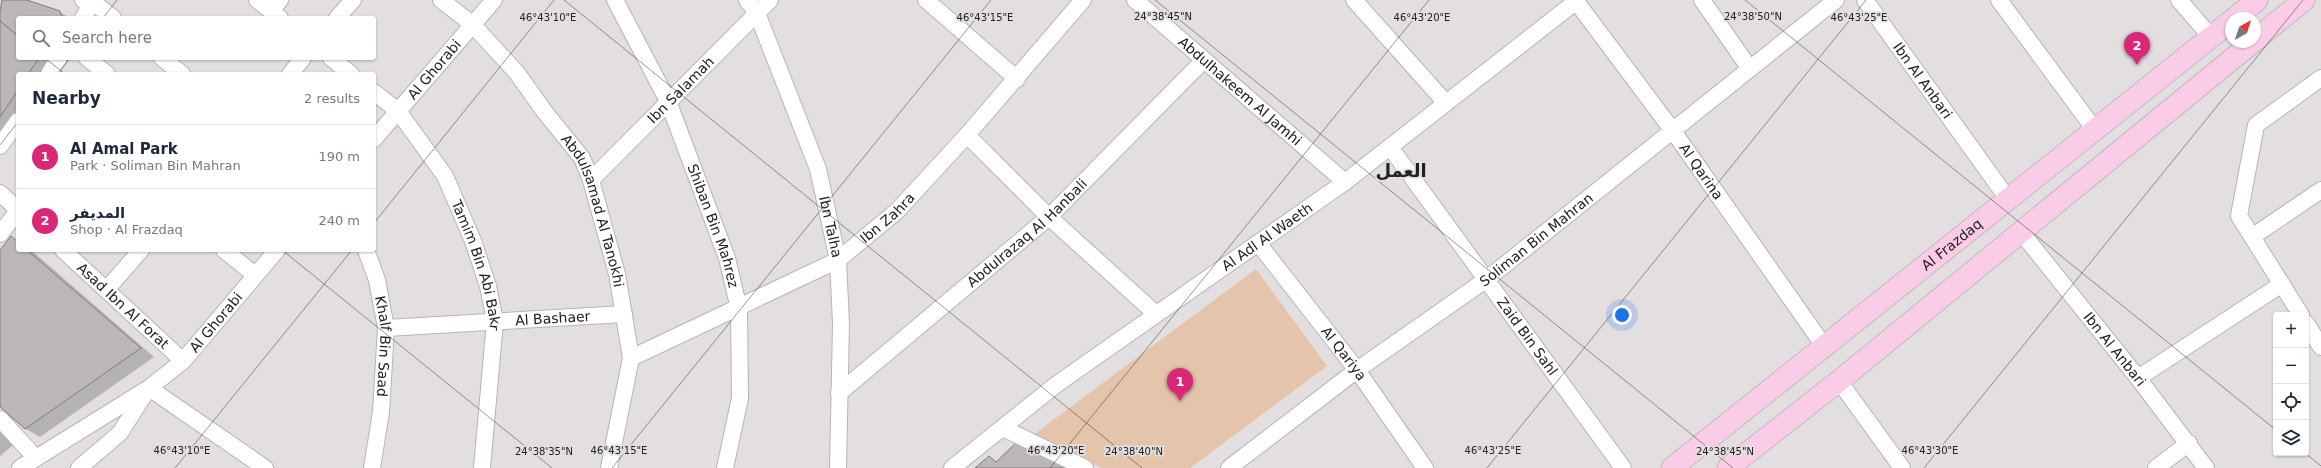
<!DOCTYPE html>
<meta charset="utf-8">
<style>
:root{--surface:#fff;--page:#f6f6f7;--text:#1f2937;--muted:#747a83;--line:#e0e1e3;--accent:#db2777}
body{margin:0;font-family:"DejaVu Sans","Noto Sans Arabic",sans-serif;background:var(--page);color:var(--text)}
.controls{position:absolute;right:12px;bottom:12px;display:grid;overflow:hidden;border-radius:4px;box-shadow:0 1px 3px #0004}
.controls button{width:36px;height:36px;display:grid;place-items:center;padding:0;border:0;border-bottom:1px solid var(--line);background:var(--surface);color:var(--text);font:20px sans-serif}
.compass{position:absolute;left:2225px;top:12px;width:36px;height:36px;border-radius:50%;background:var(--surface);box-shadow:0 1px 3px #0004;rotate:39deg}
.you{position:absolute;left:1622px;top:315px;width:14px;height:14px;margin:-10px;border:3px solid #fff;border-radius:50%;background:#1a73e8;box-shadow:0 0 0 6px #1a73e833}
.badge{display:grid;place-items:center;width:26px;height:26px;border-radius:50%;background:var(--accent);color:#fff;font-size:13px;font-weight:700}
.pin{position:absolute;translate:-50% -33px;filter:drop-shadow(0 1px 2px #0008)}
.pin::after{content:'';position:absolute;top:21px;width:14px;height:12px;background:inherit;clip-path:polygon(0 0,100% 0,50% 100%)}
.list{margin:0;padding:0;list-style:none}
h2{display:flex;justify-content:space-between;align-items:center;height:52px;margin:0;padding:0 16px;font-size:17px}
h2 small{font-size:13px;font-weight:400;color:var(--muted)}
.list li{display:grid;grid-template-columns:26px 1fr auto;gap:12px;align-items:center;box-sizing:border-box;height:64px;padding:0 16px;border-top:1px solid var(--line)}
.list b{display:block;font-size:15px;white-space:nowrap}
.list p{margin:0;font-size:13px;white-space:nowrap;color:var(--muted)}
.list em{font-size:13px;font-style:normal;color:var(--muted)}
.icon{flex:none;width:22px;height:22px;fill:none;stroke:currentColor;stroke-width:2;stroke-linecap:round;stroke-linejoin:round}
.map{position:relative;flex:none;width:2321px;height:468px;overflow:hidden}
.search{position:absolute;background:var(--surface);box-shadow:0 1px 3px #0004;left:16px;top:16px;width:360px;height:44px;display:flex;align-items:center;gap:10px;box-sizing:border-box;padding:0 14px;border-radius:4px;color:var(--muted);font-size:15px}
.panel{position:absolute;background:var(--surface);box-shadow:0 1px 3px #0004;left:16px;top:72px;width:360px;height:180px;border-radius:4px}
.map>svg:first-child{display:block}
.green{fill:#e4c4aa}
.shadow{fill:#0003}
.building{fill:#bab7b6;stroke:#7f7c7b}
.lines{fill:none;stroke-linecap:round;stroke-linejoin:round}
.minor-casing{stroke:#b8b4b5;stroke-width:18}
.major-casing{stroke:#bdbcbc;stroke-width:23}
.minor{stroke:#fff;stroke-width:16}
.major{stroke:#facce8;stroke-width:21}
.ticks{fill:none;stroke:#222121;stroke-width:1;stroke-opacity:0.45}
.labels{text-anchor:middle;stroke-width:3.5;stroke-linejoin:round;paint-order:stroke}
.street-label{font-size:14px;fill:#222121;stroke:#e3dfe0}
.district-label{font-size:18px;font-weight:bold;fill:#222121;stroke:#e3dfe0}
.ticks-label{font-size:10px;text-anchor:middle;fill:#222121;stroke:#e3dfe0;stroke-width:3.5;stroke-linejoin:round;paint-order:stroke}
</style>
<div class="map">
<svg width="2321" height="468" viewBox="0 0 2321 468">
<rect width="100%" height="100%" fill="#e3dfe0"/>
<path class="green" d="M1256 269 1327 366 1190 468H1102L1033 435Z"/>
<g class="shadow">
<path d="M3 0H24L60 12 70 18H18V58H58L47 74H18V119L0 147V16Z"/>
<path d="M11 237 18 241V250H31L154 357 40 437 26 429 0 406V251Z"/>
<path d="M0 417 23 437 0 456Z"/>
</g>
<g class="building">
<path d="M2 0H27L60 11 62 18H18V58H39L28 74H18V90L0 117V11Z"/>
<path d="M11 236 18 242V250H27L141 348 25 429 0 407V250Z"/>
<path d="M1018 441 1072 468H975L989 456 996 462Z"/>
</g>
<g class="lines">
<g class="minor-casing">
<g id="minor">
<path d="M83 0 93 2 113 18"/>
<path d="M257 0 280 18"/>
<path id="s1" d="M441 0 472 24 517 73 544 111 582 158 591 180 617 274 631 358 609 468"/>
<path id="s2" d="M615 0 668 101 727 258 739 309 740 398 725 468"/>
<path id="s3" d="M747 0 757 13 818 169 838 260 841 324 838 468"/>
<path d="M926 0 1017 79"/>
<path id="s4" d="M1135 0 1345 182"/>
<path d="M1354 0 1446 103"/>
<path id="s5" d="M1575 0 1673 131 1824 346"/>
<path d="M1702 0 1750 69"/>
<path id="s6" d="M1865 0 2008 199"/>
<path d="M1999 0 2095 130"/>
<path d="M2179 0 2211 37"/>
<path d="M271 11 280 0"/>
<path d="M83 18 94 0"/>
<path d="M337 18 353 0"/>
<path d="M87 58 107 74"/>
<path d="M162 58 182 74"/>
<path d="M331 58 351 74"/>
<path d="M49 74 59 58"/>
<path d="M290 74 303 58"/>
<path id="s7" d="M374 92 398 111 445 176 473 241 488 286 495 321 482 468"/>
<path d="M967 135 1049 217 1156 314"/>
<path id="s8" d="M374 139 494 0"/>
<path d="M0 146 18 121"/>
<path id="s9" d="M1390 147 1623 468"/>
<path id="s10" d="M591 180 770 0"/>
<path d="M0 193 18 210"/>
<path id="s11" d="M2021 232 2138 378 2206 468"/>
<path d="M0 234 18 211"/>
<path d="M2252 237 2321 190"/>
<path id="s12" d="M1258 243 1357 370 1425 468"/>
<path id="s13" d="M63 250 183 361"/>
<path d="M224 250 255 275"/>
<path id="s14" d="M366 250 377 280 386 328 381 412 372 468"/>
<path d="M107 289 141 250"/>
<path d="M2301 315 2239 216 2256 125 2321 78"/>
<path d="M2306 323 2321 347"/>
<path id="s15" d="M386 328 624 314"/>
<path id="s16" d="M631 358 838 260 897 211 967 135 1083 0"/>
<path d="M2138 378 2282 284"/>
<path d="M1839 381 1902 468"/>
<path d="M149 388 265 468"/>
<path id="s17" d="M839 393 1049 217 1204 60"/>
<path d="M0 419 36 458"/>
<path d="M1003 428 1085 468"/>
<path id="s18" d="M20 468 149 388 183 361 277 250"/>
<path d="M79 468 120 433 148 389"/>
<path id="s19" d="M952 468 1057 384 1345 182 1578 0"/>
<path id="s20" d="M1229 468 1357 370 1487 279 1836 0"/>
<path d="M2156 468 2189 443"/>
</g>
</g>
<g class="major-casing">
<g id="major">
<path d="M2235 18 2257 0"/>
<path d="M2255 40 2304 0"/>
<path id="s21" d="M1672 468 2231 21"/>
<path d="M1728 468 1839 381 2253 42"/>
</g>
</g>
<use href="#minor" class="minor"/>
<use href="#major" class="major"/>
</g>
<path class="ticks" d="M564 0 1142 468M1155 0 1733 468M1745 0 2276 430M103 18 117 0M0 21 18 36M45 58 65 74M57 74 70 58M0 145 18 122M374 223 554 0M282 250 552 468M2305 453 2321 466M175 468 352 250M612 468 991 0M1050 468 1429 0M1487 468 1866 0M1924 468 2303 0"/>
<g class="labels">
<g class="street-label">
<text dy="5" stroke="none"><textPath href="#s8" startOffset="92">Al Ghorabi</textPath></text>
<text dy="5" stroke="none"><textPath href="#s6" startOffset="99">Ibn Al Anbari</textPath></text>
<text dy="5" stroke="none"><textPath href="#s10" startOffset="127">Ibn Salamah</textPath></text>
<text dy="5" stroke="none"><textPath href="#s4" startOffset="139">Abdulhakeem Al Jamhi</textPath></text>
<text dy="5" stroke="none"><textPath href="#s5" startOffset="213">Al Qarina</textPath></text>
<text dy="5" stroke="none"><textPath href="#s1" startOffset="266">Abdulsamad Al Tanokhi</textPath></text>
<text dy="5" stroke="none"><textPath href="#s16" startOffset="294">Ibn Zahra</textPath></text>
<text dy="5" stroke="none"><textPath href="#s2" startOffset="247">Shiban Bin Mahrez</textPath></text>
<text dy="5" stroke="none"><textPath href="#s3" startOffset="243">Ibn Talha</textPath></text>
<text dy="5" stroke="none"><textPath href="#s17" startOffset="247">Abdulrazaq Al Hanbali</textPath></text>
<text dy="5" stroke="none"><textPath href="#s19" startOffset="391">Al Adl Al Waeth</textPath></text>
<text dy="5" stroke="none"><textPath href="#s20" startOffset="383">Soliman Bin Mahran</textPath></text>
<text dy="5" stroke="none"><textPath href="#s21" startOffset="358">Al Frazdaq</textPath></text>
<text dy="5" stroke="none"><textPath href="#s7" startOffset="206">Tamim Bin Abi Bakr</textPath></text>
<text dy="5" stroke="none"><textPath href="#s13" startOffset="82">Asad Ibn Al Forat</textPath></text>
<text dy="5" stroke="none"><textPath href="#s15" startOffset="167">Al Bashaer</textPath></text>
<text dy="5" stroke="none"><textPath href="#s18" startOffset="246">Al Ghorabi</textPath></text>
<text dy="5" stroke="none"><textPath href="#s9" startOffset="234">Zaid Bin Sahl</textPath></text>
<text dy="5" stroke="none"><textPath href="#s14" startOffset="99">Khalf Bin Saad</textPath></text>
<text dy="5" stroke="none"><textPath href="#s11" startOffset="150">Ibn Al Anbari</textPath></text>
<text dy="5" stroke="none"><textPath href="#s12" startOffset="140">Al Qariya</textPath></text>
</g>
<g class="district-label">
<text x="1401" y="177">العمل</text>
</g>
</g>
<g class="ticks-label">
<text x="1753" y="20">24°38'50"N</text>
<text x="1163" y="20">24°38'45"N</text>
<text x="548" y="21">46°43'10"E</text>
<text x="985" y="21">46°43'15"E</text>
<text x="1422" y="21">46°43'20"E</text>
<text x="1859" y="21">46°43'25"E</text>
<text x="182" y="454">46°43'10"E</text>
<text x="619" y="454">46°43'15"E</text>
<text x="1056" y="454">46°43'20"E</text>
<text x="1493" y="454">46°43'25"E</text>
<text x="1930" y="454">46°43'30"E</text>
<text x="544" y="455">24°38'35"N</text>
<text x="1134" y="455">24°38'40"N</text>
<text x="1725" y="455">24°38'45"N</text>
</g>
</svg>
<div class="controls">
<button>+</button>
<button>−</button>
<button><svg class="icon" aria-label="locate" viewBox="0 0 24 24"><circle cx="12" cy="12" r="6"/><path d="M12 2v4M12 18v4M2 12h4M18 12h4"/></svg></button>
<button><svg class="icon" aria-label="layers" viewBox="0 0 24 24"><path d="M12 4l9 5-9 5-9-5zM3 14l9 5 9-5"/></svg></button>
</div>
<svg class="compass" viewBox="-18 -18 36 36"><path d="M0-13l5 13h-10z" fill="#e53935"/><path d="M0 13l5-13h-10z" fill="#747a83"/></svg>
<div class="you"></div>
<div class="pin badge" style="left:1180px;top:401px">1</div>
<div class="pin badge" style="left:2137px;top:65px">2</div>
<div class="search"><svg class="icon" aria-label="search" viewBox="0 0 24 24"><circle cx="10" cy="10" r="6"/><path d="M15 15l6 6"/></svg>Search here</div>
<section class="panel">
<h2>Nearby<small>2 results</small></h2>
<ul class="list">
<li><span class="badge">1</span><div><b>Al Amal Park</b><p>Park · Soliman Bin Mahran</p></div><em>190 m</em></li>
<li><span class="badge">2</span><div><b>المديفر</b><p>Shop · Al Frazdaq</p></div><em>240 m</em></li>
</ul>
</section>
</div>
